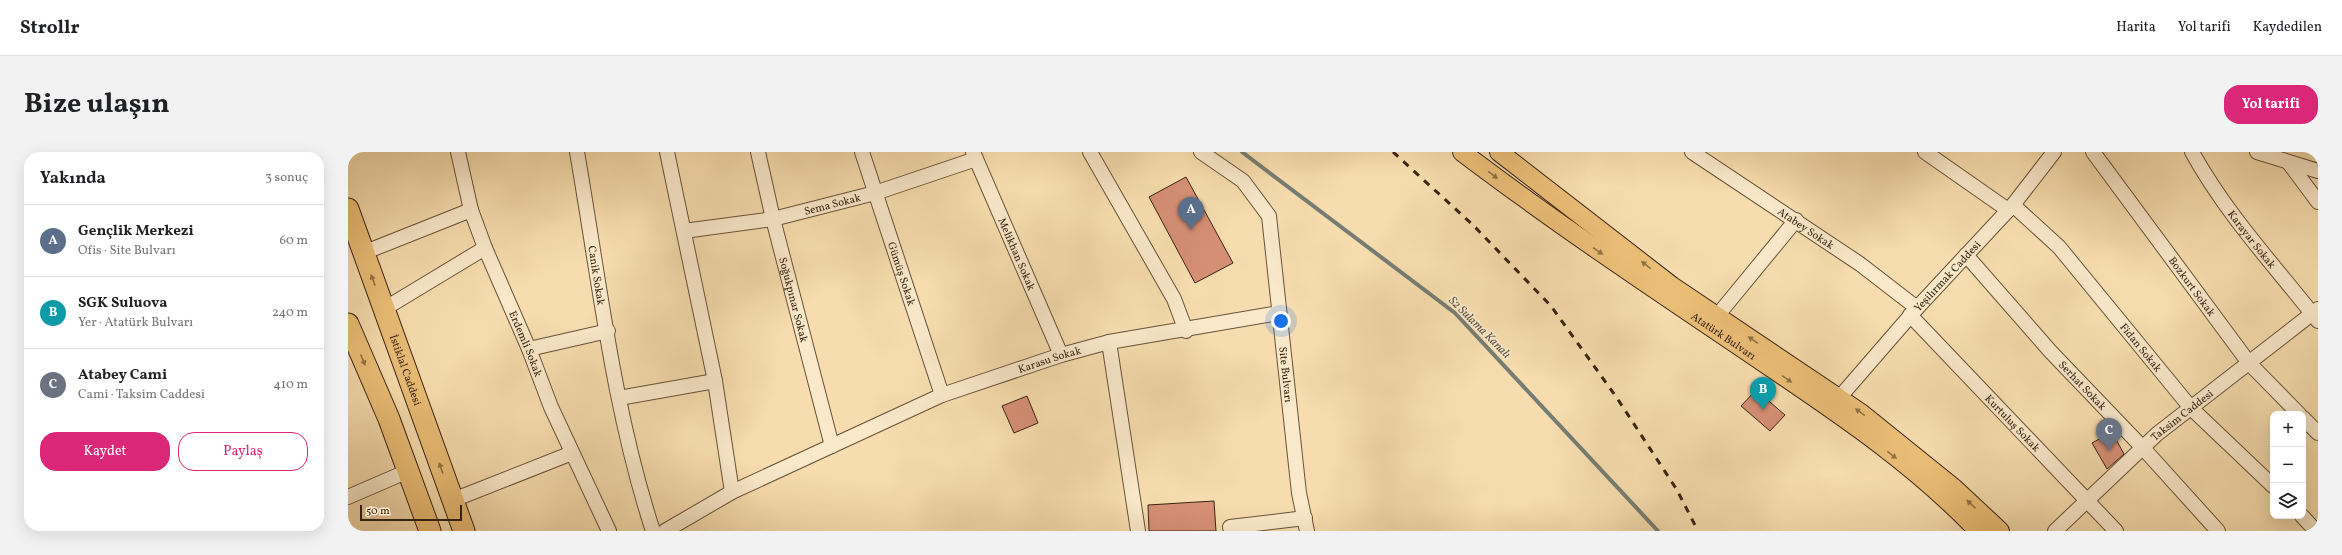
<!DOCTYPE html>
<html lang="tr">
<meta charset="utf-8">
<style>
:root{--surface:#fff;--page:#f2f2f2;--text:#202124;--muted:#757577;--line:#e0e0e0;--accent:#db2777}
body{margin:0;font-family:Vollkorn,serif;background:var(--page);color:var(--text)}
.controls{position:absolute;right:12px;bottom:12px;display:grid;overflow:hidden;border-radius:8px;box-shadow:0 4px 16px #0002}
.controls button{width:36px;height:36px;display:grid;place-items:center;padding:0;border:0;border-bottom:1px solid var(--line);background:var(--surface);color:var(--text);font:20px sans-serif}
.scale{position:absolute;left:12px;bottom:10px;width:102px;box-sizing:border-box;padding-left:4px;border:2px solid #392412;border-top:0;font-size:11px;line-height:14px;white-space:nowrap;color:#392412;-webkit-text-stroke:3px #f9e8ca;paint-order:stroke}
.you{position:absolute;left:933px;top:169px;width:14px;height:14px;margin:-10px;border:3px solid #fff;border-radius:50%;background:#1a73e8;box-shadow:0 0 0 6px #1a73e833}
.badge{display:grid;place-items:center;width:26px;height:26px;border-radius:50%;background:var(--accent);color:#fff;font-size:13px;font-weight:700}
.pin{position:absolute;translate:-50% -33px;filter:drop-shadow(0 1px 2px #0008)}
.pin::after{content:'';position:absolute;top:21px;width:14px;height:12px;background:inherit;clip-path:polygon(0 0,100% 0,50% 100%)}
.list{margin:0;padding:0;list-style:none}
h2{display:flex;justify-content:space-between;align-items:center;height:52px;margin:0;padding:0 16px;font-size:17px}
h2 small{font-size:13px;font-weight:400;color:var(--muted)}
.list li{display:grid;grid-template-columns:26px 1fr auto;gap:12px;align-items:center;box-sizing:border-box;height:72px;padding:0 16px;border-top:1px solid var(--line)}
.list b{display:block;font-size:15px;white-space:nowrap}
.list p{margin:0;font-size:13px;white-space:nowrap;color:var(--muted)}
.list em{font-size:13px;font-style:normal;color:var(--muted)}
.actions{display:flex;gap:8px;padding:12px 16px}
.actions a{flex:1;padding:9px 0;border:1px solid var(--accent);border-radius:16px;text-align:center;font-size:14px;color:var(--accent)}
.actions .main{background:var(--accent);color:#fff}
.icon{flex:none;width:22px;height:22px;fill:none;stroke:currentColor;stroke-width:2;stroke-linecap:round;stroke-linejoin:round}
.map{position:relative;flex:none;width:1970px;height:379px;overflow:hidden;border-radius:16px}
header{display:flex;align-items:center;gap:24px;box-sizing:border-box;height:56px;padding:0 20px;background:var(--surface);border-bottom:1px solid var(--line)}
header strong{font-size:19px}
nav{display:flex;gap:22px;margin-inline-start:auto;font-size:14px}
.intro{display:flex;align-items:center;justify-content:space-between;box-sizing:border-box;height:96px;padding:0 24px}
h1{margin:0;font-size:28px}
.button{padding:10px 18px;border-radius:16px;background:var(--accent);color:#fff;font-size:14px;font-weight:700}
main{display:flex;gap:24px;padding:0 24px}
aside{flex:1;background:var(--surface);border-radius:16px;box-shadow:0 4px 16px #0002}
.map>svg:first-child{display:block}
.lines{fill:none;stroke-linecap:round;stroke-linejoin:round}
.stream{stroke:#777d73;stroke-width:4}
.building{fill:#d69076;stroke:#392412}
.minor-casing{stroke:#685239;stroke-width:16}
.major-casing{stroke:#392412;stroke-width:20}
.highway-casing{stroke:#392412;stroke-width:23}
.minor{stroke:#f9e8ca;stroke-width:14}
.major{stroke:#ebbe77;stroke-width:18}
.highway{stroke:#ebbe77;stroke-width:21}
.rail{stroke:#392412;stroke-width:3;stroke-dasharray:7 7;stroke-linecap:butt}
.oneway{fill:#927144}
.labels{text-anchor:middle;stroke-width:3.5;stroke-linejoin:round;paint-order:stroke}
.street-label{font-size:11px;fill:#392412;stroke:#f9e8ca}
.water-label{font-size:12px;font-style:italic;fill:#585143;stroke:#f9e8ca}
</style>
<header>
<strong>Strollr</strong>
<nav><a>Harita</a><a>Yol tarifi</a><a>Kaydedilen</a></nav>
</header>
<div class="intro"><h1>Bize ulaşın</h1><a class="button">Yol tarifi</a></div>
<main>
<aside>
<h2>Yakında<small>3 sonuç</small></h2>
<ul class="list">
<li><span class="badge" style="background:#5c6f8a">A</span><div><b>Gençlik Merkezi</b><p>Ofis · Site Bulvarı</p></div><em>60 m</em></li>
<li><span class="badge" style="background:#0f9aa8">B</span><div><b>SGK Suluova</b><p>Yer · Atatürk Bulvarı</p></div><em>240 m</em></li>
<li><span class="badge" style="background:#6b7280">C</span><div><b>Atabey Cami</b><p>Cami · Taksim Caddesi</p></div><em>410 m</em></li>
</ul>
<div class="actions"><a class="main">Kaydet</a><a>Paylaş</a></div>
</aside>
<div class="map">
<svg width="1970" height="379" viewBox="0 0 1970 379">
<rect width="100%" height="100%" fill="#f6dcae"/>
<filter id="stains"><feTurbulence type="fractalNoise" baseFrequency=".005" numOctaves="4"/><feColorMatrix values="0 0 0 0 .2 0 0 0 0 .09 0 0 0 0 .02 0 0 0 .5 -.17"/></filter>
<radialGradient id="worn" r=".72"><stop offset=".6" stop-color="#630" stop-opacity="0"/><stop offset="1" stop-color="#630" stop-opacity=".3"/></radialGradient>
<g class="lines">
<path class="stream" d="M894 0 1107 161 1310 379"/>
</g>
<g class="building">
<path d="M838 25 885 111 847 131 801 45Z"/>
<path d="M1408 238 1437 263 1422 279 1393 254Z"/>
<path d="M679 244 690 271 666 281 654 254Z"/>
<path d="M1764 280 1776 302 1759 317 1744 291Z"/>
<path d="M866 349 868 379H801L800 353Z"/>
</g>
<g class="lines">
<g class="minor-casing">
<g id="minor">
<path id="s1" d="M110 0 123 58 137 96 181 197 203 255 261 379"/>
<path id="s2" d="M229 0C251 126 265 257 305 379"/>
<path id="s3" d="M410 0 425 67 484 294"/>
<path id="s4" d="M514 0 594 243"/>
<path id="s5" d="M625 0 713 203"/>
<path d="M742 0 826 147 838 179"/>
<path id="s6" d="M853 0 895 29 921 64 951 341 959 379"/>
<path id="s7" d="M1344 0 1512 112 1569 156"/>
<path d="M1577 0 1660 58"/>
<path id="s8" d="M1745 0 1901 211 1951 262"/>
<path id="s9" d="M1844 0C1878 62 1927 114 1970 169"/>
<path d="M1909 0 1970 19"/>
<path d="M1941 11 1970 50"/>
<path id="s10" d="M1665 53 1711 95 1843 256 1925 334"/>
<path id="s11" d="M336 79 425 67 527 41 628 7"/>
<path d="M15 101 123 58"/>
<path id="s12" d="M1618 103 1702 199 1795 296 1870 379"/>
<path d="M36 157 137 96"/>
<path id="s13" d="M1562 163 1768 379"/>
<path d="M1369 164 1448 68"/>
<path d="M761 190 790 379"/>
<path d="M181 197 260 179"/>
<path d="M367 229 384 340"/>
<path d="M271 246 367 229 319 0"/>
<path id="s14" d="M1491 246 1569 156 1665 53 1706 0"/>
<path d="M1955 266 1970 281"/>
<path d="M0 345 60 319"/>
<path d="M105 348 224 301"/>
<path d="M1954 364 1968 379"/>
<path id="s15" d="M317 379 384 340 594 243 713 203 761 190 931 161"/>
<path d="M883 379 882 375 957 366"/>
<path id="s16" d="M1707 379 1809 282 1970 157"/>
</g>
</g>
<g class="major-casing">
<g id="major">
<path id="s17" d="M1114 0C1205 69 1299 132 1394 196 1476 252 1561 306 1630 379"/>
<path d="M1151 0 1324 134 1513 261 1606 336 1652 379"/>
</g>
</g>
<g class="highway-casing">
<g id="highway">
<path id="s18" d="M0 57 116 379"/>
<path d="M0 172 41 267 82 379"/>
</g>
</g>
<use href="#minor" class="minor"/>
<use href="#major" class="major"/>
<use href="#highway" class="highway"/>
<path class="rail" d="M1045 0 1125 73 1203 154 1269 246 1329 338 1350 379"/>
</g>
<defs><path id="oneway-solid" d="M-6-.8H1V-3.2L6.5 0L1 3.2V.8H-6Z"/></defs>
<g class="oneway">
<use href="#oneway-solid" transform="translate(1145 23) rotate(37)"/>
<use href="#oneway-solid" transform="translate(1250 99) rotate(34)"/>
<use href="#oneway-solid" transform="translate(1298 113) rotate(-142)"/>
<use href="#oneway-solid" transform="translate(25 128) rotate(-111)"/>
<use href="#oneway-solid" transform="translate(1405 188) rotate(-146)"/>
<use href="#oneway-solid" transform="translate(15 208) rotate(67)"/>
<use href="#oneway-solid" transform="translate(1439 227) rotate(34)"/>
<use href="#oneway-solid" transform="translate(1512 260) rotate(-144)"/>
<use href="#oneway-solid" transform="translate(1544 303) rotate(38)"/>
<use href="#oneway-solid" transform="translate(93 316) rotate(-110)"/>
<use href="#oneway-solid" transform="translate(1623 352) rotate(-137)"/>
</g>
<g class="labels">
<g class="street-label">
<text dy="4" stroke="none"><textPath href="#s11" startOffset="151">Sema Sokak</textPath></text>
<text dy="4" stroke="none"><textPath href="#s7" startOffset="137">Atabey Sokak</textPath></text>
<text dy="4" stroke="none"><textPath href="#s9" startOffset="106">Karayar Sokak</textPath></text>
<text dy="4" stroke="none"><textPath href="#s5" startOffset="111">Melikhan Sokak</textPath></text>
<text dy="4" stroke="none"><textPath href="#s4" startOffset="128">Gümüş Sokak</textPath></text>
<text dy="4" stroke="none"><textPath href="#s2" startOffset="125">Canik Sokak</textPath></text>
<text dy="4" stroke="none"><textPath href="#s14" startOffset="163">Yeşilırmak Caddesi</textPath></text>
<text dy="4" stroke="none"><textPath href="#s8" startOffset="167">Bozkurt Sokak</textPath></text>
<text dy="4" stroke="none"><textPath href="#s3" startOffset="152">Soğukpınar Sokak</textPath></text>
<text dy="4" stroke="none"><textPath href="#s17" startOffset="320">Atatürk Bulvarı</textPath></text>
<text dy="4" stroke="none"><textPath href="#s1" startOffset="204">Erdemli Sokak</textPath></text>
<text dy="4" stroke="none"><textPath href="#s10" startOffset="192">Fidan Sokak</textPath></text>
<text dy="4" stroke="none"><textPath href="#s15" startOffset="422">Karasu Sokak</textPath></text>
<text dy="4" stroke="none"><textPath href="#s18" startOffset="171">İstiklal Caddesi</textPath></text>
<text dy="4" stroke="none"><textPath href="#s6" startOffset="254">Site Bulvarı</textPath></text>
<text dy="4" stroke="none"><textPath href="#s12" startOffset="175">Serhat Sokak</textPath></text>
<text dy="4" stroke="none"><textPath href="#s16" startOffset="172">Taksim Caddesi</textPath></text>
<text dy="4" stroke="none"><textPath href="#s13" startOffset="149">Kurtuluş Sokak</textPath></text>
</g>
<g class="water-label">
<text transform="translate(1132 175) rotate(45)" y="4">S2 Sulama Kanalı</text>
</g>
</g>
<rect width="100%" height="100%" filter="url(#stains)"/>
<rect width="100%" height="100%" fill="url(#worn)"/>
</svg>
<div class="controls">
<button>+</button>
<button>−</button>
<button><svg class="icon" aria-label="layers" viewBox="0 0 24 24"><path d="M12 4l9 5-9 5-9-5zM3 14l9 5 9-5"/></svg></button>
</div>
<div class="scale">50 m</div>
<div class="you"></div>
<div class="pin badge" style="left:843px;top:78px;background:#5c6f8a">A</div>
<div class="pin badge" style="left:1415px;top:258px;background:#0f9aa8">B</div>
<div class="pin badge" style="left:1761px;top:299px;background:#6b7280">C</div>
</div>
</main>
